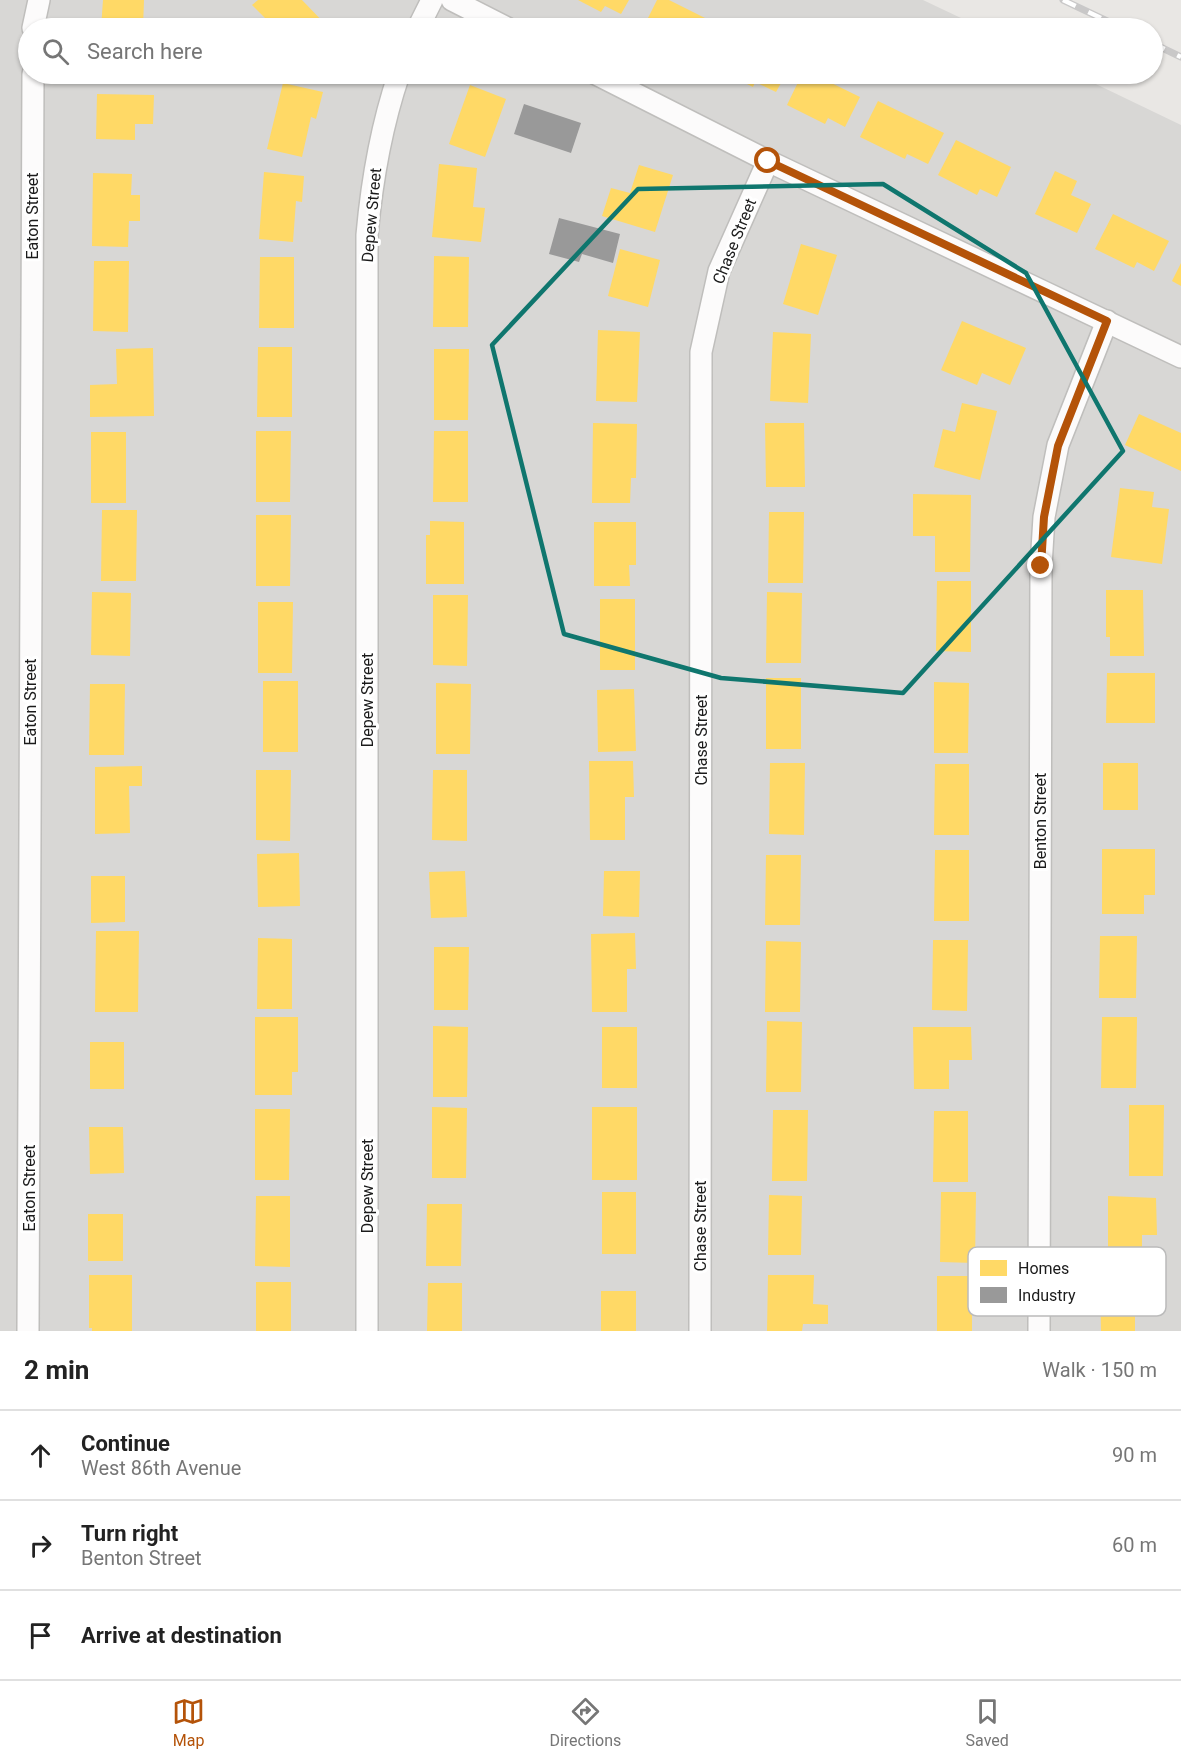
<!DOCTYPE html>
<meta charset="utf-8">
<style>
:root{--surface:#fff;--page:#f2f2f2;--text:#222;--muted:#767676;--line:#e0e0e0;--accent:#b45309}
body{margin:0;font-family:Roboto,sans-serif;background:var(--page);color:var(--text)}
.stop{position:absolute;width:18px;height:18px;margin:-14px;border:4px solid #b45309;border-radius:50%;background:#fff}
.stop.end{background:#b45309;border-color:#fff;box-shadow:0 2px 6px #0008}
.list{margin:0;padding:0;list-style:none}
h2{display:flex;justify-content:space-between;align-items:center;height:78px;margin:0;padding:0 24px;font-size:26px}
h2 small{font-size:20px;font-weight:400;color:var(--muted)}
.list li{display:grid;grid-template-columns:39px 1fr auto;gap:18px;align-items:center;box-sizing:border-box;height:90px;padding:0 24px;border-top:2px solid var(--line)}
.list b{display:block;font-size:22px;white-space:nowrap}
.list p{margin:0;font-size:20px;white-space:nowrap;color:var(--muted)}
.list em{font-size:20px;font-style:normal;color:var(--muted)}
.icon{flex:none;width:33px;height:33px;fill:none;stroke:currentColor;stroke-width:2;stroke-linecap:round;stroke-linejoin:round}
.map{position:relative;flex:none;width:1181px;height:1331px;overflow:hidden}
.search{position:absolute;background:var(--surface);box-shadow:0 2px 4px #0004;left:18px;right:18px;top:18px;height:66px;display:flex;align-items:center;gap:15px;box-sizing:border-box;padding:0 21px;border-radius:33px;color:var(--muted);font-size:22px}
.sheet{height:348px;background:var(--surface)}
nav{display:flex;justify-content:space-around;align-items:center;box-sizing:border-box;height:84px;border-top:2px solid var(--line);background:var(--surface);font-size:16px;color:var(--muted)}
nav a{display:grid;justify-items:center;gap:3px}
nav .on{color:var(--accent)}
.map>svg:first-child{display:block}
.residential{fill:#d8d7d5}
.homes{fill:#ffd966}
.industry{fill:#999}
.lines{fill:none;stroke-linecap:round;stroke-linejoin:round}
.minor-casing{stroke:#bfbebc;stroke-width:24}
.minor{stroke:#fcfbfb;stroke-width:21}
.rail-casing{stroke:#c9c8c8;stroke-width:7}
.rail{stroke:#fff;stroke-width:4.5;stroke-dasharray:14;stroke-linecap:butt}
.route{stroke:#b45309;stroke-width:8}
.marked{fill:none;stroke:#0f766e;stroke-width:4.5;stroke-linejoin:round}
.labels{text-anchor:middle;stroke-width:6;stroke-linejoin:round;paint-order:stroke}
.street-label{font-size:16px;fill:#1b1b1b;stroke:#fff}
.key{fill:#fff;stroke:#bbb;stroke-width:1.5}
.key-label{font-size:16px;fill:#1b1b1b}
</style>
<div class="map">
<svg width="1181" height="1331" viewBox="0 0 1181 1331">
<rect width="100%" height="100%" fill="#e9e7e4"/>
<path class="residential" d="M0 0H923L982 28H28V74H1075L1181 125V1331H0Z"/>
<g class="homes">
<path d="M103 0H144L143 28H101Z"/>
<path d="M258 0H302L329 28H275L252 5Z"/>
<path d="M578 0H629L621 14 605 6 601 12Z"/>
<path d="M657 0H669L715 23 712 28H643Z"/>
<path d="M727 74H786L776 92 755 82 753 87Z"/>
<path d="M802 74H813L860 97 845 127 828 118 825 124 787 105Z"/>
<path d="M283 83 323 92 316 119 311 117 302 157 267 149Z"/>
<path d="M470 85 506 99 485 157 449 144Z"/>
<path d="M97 94 154 95 153 124H135V140L96 139Z"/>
<path d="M878 101 944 133 928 164 907 154 905 159 860 137Z"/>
<path d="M956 140 1011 167 997 197 980 189 977 195 938 175Z"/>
<path d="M439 164 477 168 473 207 485 208 481 242 432 237Z"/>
<path d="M639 165 673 175 655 232 602 216 611 188 630 193Z"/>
<path d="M1055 171 1077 181 1071 195 1091 204 1077 233 1035 214Z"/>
<path d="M264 172 304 176 302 202 296 201 293 242 259 239Z"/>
<path d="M93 173 132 174 131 195H140V221H129L128 247 92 246Z"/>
<path d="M1113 214 1169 241 1154 271 1137 262 1134 268 1095 249Z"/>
<path d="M801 244 837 255 818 315 783 304Z"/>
<path d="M620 249 660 260 648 307 608 296Z"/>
<path d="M434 256 469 257 468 327H433Z"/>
<path d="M260 257H294V328H259Z"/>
<path d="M94 261H129L128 332 93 331Z"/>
<path d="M1181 263V286L1172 281Z"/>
<path d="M962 321 1026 348 1010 385 982 373 977 385 941 370Z"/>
<path d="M598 330 640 332 637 402 596 401Z"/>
<path d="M773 332 811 334 808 403 770 401Z"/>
<path d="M258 347H292V417H257Z"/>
<path d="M153 348 154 416 90 417V385L117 384 116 349Z"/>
<path d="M434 349H469L468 420H434Z"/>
<path d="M962 403 997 411 980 480 934 467 943 429 955 432Z"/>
<path d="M1139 414 1181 433V471L1125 445Z"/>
<path d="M593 423 637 424 636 478H631L630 503H592Z"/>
<path d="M765 423H804L805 487H766Z"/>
<path d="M256 431H291L290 502H256Z"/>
<path d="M434 431H468V502H433Z"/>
<rect x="91" y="432" width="35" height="71"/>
<path d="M1120 488 1154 492 1152 507 1169 509 1162 564 1111 557Z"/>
<path d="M913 494 971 495 970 572H935V536H913Z"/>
<path d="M102 510H137L136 581H101Z"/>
<path d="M769 512H804L803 583H768Z"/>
<path d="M256 515H291L290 586H256Z"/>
<path d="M430 521 464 522V584H426V535H430Z"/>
<path d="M594 522H636V565H629L630 586H594Z"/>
<path d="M937 581H971V652L936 651Z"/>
<path d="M1106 590H1143L1144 656H1110V637H1106Z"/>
<path d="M92 592 131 593 130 656 91 655Z"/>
<path d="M767 592 802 593 801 663H766Z"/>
<path d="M433 595H468L467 666 433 665Z"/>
<rect x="600" y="599" width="35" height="71"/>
<path d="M258 602H293L292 673H258Z"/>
<path d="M1107 673H1155V723H1106Z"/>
<rect x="766" y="678" width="35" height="71"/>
<rect x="263" y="681" width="35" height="71"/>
<path d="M934 682 969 683 968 753H934Z"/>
<path d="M436 683 471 684 470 754H436Z"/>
<path d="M90 684H125L124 755H89Z"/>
<path d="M634 689 636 751 598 752 597 690Z"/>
<path d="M589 761H633L634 797H625V840H590Z"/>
<path d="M770 763H805L804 835 769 834Z"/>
<rect x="1103" y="763" width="35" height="47"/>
<path d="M935 764H969V835H934Z"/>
<path d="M142 766V786H129L130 833 95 834V767Z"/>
<path d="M256 770H291L290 841 256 840Z"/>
<path d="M433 770H467V841L432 840Z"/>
<path d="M1102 849H1155V895H1144V914H1102Z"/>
<path d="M935 850H969V921H934Z"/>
<path d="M299 853 300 906 258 907 257 854Z"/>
<path d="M766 855H801L800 925H765Z"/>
<path d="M465 871 467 917 431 918 429 872Z"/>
<path d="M604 871H640L639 917 603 916Z"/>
<path d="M91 876H125V922L91 923Z"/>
<path d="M96 931H139L138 1012H95Z"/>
<path d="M635 933 636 969H627V1012H592L591 934Z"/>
<path d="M1100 936H1137L1136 998H1099Z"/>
<path d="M258 938 292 939V1009H257Z"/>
<path d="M933 940H968L967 1011 932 1010Z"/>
<path d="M766 941 801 942 800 1012H765Z"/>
<path d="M434 947H469L468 1010H434Z"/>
<path d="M255 1017H298V1072H292V1095H255Z"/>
<path d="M1102 1017H1137L1136 1088H1101Z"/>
<path d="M767 1021 802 1022 801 1092H766Z"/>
<path d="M433 1026 468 1027 467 1097H433Z"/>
<rect x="602" y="1027" width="35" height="61"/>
<path d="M913 1027H971L972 1060H949V1089H914Z"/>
<rect x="90" y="1042" width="34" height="47"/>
<path d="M1129 1105H1164L1163 1176H1129Z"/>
<path d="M432 1107 467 1108 466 1178H432Z"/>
<rect x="592" y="1107" width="45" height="73"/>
<path d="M255 1109H290L289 1180H255Z"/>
<path d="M773 1110H808L807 1181H772Z"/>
<path d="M934 1111H968V1182H933Z"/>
<path d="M89 1127H123L124 1173 90 1174Z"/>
<rect x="602" y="1192" width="34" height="62"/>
<path d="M941 1192H976L975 1263 940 1262Z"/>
<path d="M769 1195 802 1196 801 1255H768Z"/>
<path d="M256 1196H290V1267L255 1266Z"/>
<path d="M1108 1196 1156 1198 1157 1235H1142V1258H1108Z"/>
<path d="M427 1204H462L461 1266H426Z"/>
<rect x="88" y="1214" width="35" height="47"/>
<path d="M89 1275H132V1331H92V1328H89Z"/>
<path d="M768 1275H814L813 1304 828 1305V1324H803L802 1331H767Z"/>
<rect x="937" y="1276" width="35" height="55"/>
<rect x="256" y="1282" width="35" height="49"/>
<path d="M1100 1282H1135V1331H1101Z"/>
<path d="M428 1283H462V1331H427Z"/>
<rect x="601" y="1291" width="35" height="40"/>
</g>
<g class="industry">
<path d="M524 104 581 123 571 153 514 134Z"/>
<path d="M559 218 620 234 613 263 582 254 579 262 549 254Z"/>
</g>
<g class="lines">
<g class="minor-casing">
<g id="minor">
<path d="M452 0 507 28"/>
<path d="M33 28 39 0"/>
<path d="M418 28 432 0"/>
<path d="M596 74 768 161 1181 357"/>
<path d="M28 1331 33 74"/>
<path d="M367 1331V235C372 179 381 127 399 74"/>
<path d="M700 1331 701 352 719 271 768 161"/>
<path d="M1039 1331 1041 566 1044 517 1058 445 1107 321"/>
</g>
</g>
<use href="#minor" class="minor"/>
<g class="rail-casing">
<g id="rail">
<path d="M1063 0 1122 28"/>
<path d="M1152 43 1181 57"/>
</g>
</g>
<use href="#rail" class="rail"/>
</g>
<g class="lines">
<path class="route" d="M768 161 1107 321 1058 446 1044 517 1041 566"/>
</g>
<path class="marked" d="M883 184 1026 273 1123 451 903 693 721 678 564 634 492 345 638 189Z"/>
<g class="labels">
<g class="street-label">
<text transform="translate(371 215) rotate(-85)" y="6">Depew Street</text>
<text transform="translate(32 216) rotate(-90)" y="6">Eaton Street</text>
<text transform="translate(734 241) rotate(-68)" y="6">Chase Street</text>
<text transform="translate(367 700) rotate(-90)" y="6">Depew Street</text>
<text transform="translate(30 702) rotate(-90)" y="6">Eaton Street</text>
<text transform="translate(701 740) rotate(-90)" y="6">Chase Street</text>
<text transform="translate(1040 821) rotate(-90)" y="6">Benton Street</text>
<text transform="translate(367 1186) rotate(-90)" y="6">Depew Street</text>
<text transform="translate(29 1188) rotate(-90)" y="6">Eaton Street</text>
<text transform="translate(700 1226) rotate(-90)" y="6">Chase Street</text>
</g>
</g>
<rect x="968" y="1247" width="198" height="69" rx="9" class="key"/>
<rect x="980" y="1260" width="27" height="16" fill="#ffd966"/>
<rect x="980" y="1287" width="27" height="16" fill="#999"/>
<g class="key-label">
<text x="1018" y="1274">Homes</text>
<text x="1018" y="1301">Industry</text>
</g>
</svg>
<div class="stop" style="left:768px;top:161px"></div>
<div class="stop end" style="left:1041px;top:566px"></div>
<div class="search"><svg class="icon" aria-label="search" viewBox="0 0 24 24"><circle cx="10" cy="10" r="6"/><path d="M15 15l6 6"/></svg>Search here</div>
</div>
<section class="sheet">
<h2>2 min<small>Walk · 150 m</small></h2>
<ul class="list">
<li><svg class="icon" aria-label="ahead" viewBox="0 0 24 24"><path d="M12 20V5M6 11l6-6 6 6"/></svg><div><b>Continue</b><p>West 86th Avenue</p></div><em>90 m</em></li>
<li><svg class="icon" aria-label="right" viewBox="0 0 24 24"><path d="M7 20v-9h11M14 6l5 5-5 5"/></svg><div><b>Turn right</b><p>Benton Street</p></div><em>60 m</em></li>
<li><svg class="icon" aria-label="arrive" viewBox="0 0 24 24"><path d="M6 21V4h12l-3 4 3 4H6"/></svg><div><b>Arrive at destination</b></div></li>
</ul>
</section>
<nav>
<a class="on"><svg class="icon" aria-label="map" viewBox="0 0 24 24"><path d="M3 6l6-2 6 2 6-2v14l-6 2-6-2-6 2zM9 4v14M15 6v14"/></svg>Map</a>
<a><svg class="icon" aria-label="directions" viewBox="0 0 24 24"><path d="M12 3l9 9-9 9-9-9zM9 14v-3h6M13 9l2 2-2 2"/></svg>Directions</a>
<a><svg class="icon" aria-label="saved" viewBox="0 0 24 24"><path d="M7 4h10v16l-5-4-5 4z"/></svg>Saved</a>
</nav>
